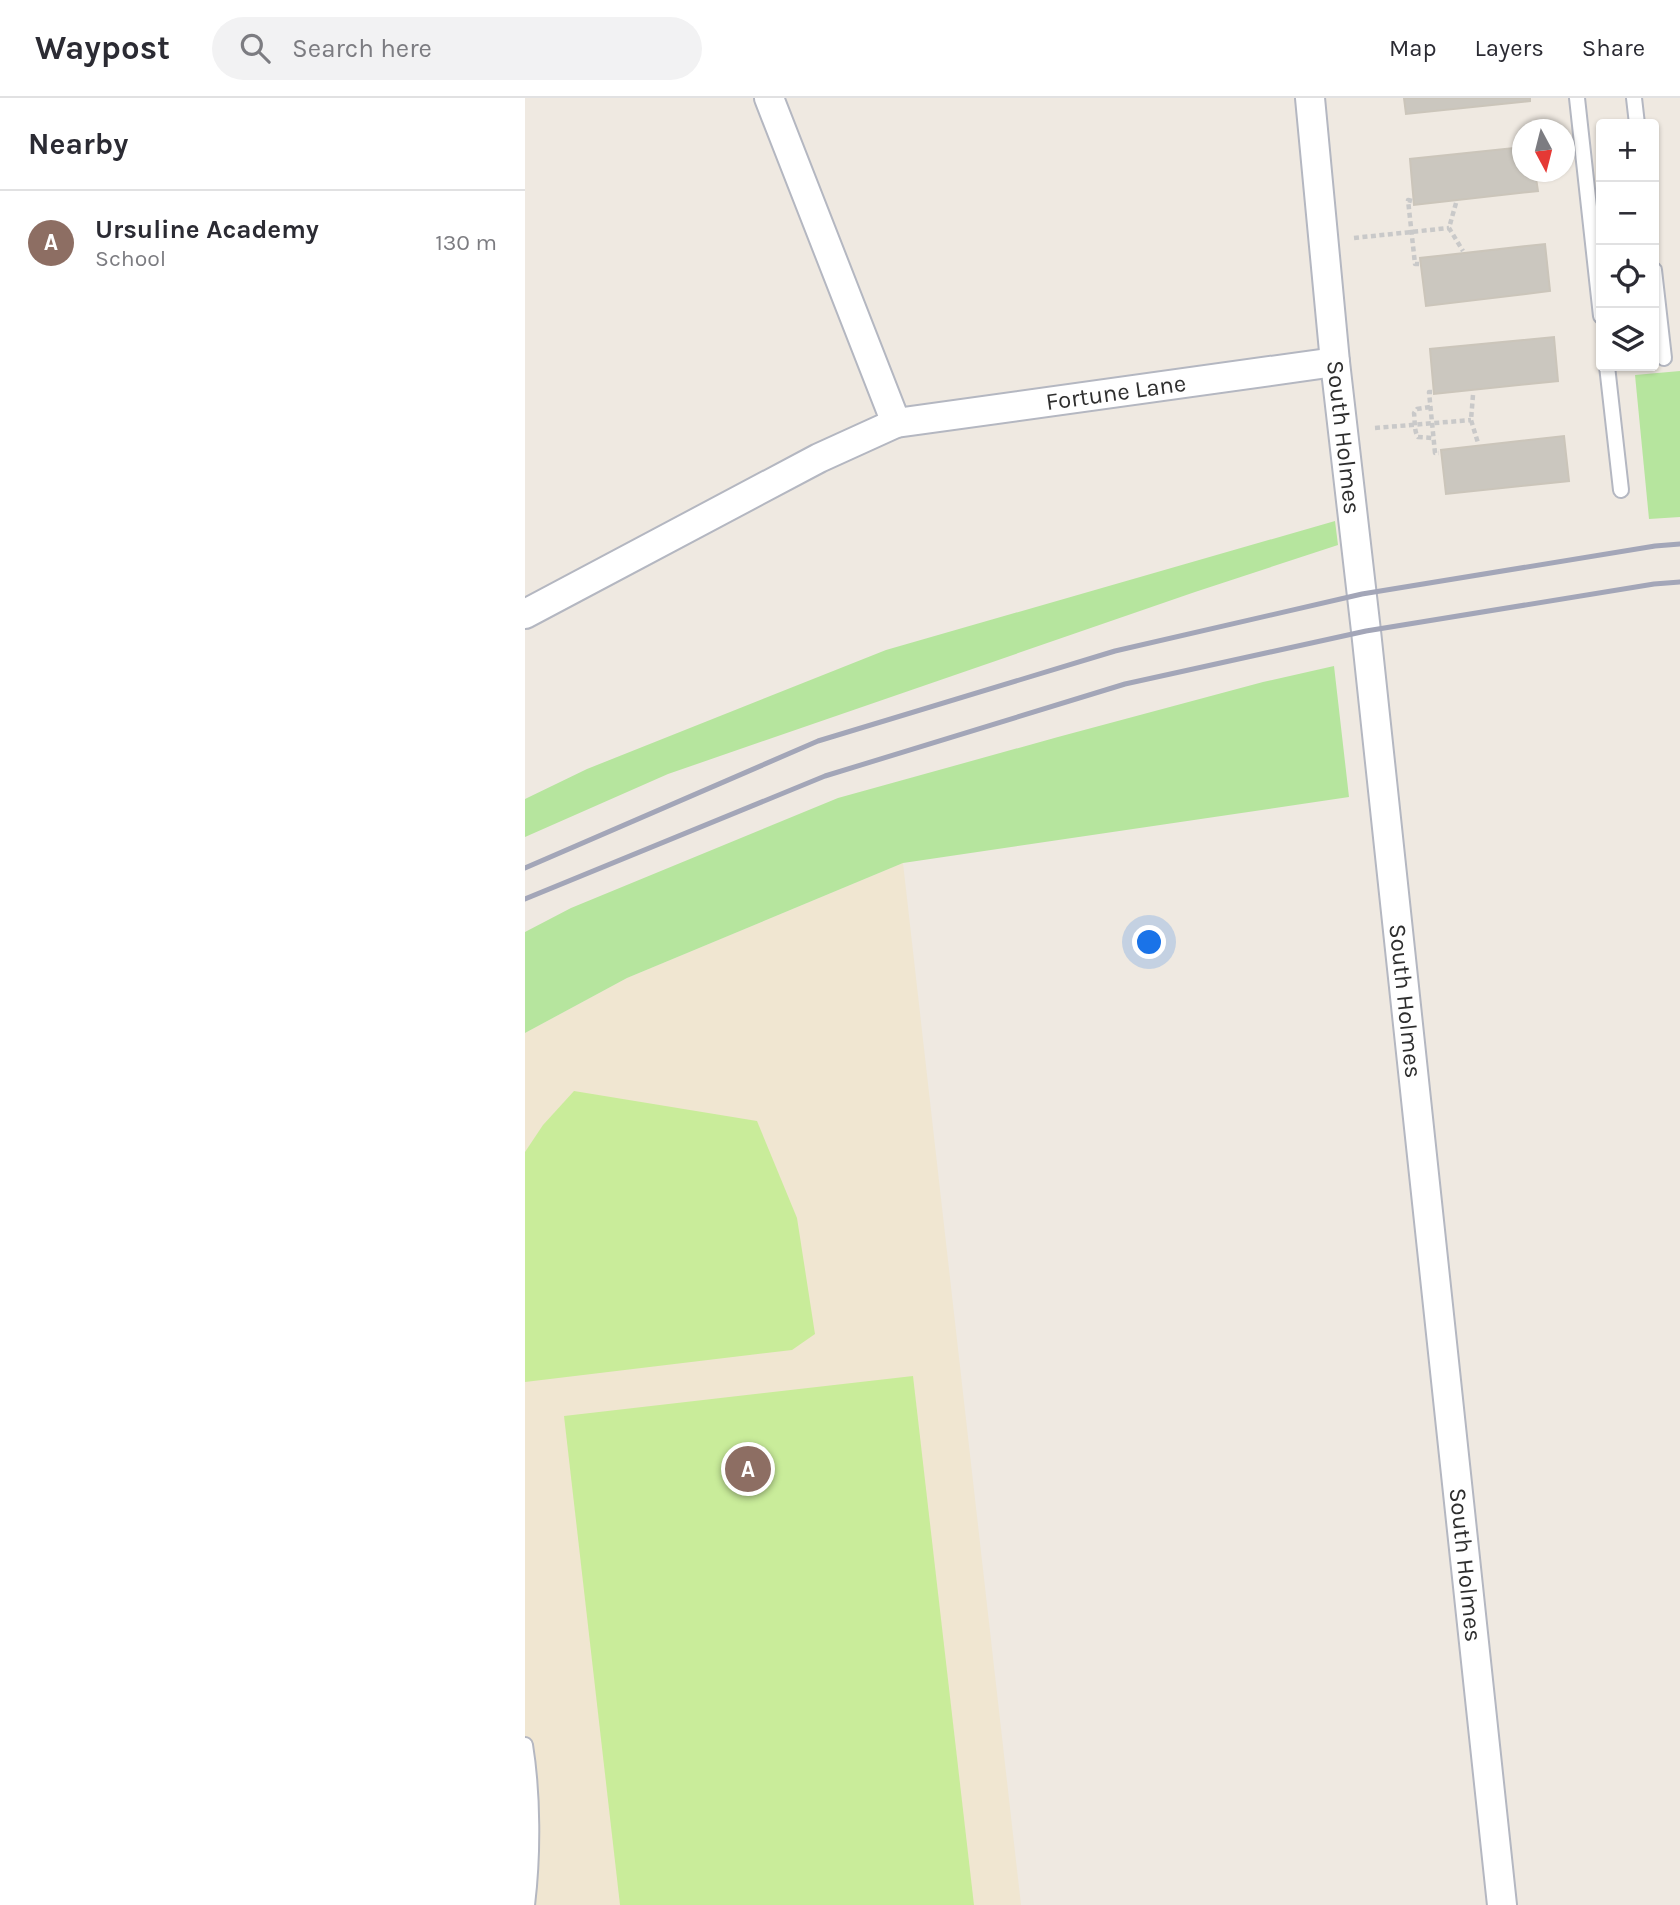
<!DOCTYPE html>
<meta charset="utf-8">
<style>
:root{--surface:#fff;--page:#f2f2f3;--text:#2b2b33;--muted:#7c7c81;--line:#e1e1e2;--accent:#4264fb}
body{margin:0;font-family:Karla,sans-serif;background:var(--page);color:var(--text)}
.controls{position:absolute;right:21px;top:21px;display:grid;overflow:hidden;border-radius:7px;box-shadow:0 2px 5px #0004}
.controls button{width:63px;height:63px;display:grid;place-items:center;padding:0;border:0;border-bottom:2px solid var(--line);background:var(--surface);color:var(--text);font:35px sans-serif}
.compass{position:absolute;left:987px;top:21px;width:63px;height:63px;border-radius:50%;background:var(--surface);box-shadow:0 2px 5px #0004;rotate:173deg}
.you{position:absolute;left:625px;top:845px;width:24px;height:24px;margin:-18px;border:5px solid #fff;border-radius:50%;background:#1a73e8;box-shadow:0 0 0 10px #1a73e833}
.badge{display:grid;place-items:center;width:46px;height:46px;border-radius:50%;background:var(--accent);color:#fff;font-size:23px;font-weight:700}
.pin{position:absolute;translate:-50% -50%;border:4px solid #fff;box-shadow:0 2px 7px #0006}
.list{margin:0;padding:0;list-style:none}
h2{display:flex;justify-content:space-between;align-items:center;height:91px;margin:0;padding:0 28px;font-size:30px}
h2 small{font-size:23px;font-weight:400;color:var(--muted)}
.list li{display:grid;grid-template-columns:46px 1fr auto;gap:21px;align-items:center;box-sizing:border-box;height:105px;padding:0 28px;border-top:2px solid var(--line)}
.list b{display:block;font-size:26px;white-space:nowrap}
.list p{margin:0;font-size:23px;white-space:nowrap;color:var(--muted)}
.list em{font-size:23px;font-style:normal;color:var(--muted)}
.icon{flex:none;width:38px;height:38px;fill:none;stroke:currentColor;stroke-width:2;stroke-linecap:round;stroke-linejoin:round}
.map{position:relative;flex:none;width:1155px;height:1807px;overflow:hidden}
header{display:flex;align-items:center;gap:42px;box-sizing:border-box;height:98px;padding:0 35px;background:var(--surface);border-bottom:2px solid var(--line)}
header strong{font-size:33px}
nav{display:flex;gap:38px;margin-inline-start:auto;font-size:24px}
.search{width:490px;height:63px;background:var(--page);display:flex;align-items:center;gap:18px;box-sizing:border-box;padding:0 24px;border-radius:38px;color:var(--muted);font-size:26px}
main{display:flex}
aside{flex:1;background:var(--surface)}
.map>svg:first-child{display:block}
.education{fill:#f0e6d1}
.green{fill:#b6e59e}
.pitch{fill:#c9ec9a}
.building{fill:#cbc7bf;stroke:#cbc5ba;stroke-width:2}
.lines{fill:none;stroke-linecap:round;stroke-linejoin:round}
.service-casing{stroke:#b4b7c1;stroke-width:18}
.minor-casing{stroke:#b4b7c1;stroke-width:32}
.path{stroke:#c9c9c9;stroke-width:4.5;stroke-dasharray:5 3.5;stroke-linecap:butt}
.service{stroke:#fff;stroke-width:14}
.minor{stroke:#fff;stroke-width:28}
.rail{stroke:#a3a6b8;stroke-width:5}
.labels{text-anchor:middle;stroke-width:5;stroke-linejoin:round;paint-order:stroke}
.street-label{font-size:24px;fill:#2e2e2e;stroke:#fff}
</style>
<header>
<strong>Waypost</strong>
<div class="search"><svg class="icon" aria-label="search" viewBox="0 0 24 24"><circle cx="10" cy="10" r="6"/><path d="M15 15l6 6"/></svg>Search here</div>
<nav><a>Map</a><a>Layers</a><a>Share</a></nav>
</header>
<main>
<aside>
<h2>Nearby<small></small></h2>
<ul class="list">
<li><span class="badge" style="background:#8d6e63">A</span><div><b>Ursuline Academy</b><p>School</p></div><em>130 m</em></li>
</ul>
</aside>
<div class="map">
<svg width="1155" height="1807" viewBox="0 0 1155 1807">
<rect width="100%" height="100%" fill="#efe9e1"/>
<path class="education" d="M378 765 496 1807H0V935L102 880Z"/>
<g class="green">
<path d="M1155 273V419L1124 421 1110 277Z"/>
<path d="M810 423 813 447 670 494 143 676 0 739V701L62 671 361 552Z"/>
<path d="M809 568 824 699 378 765 102 880 0 935V834L46 810 313 700 533 639 738 584Z"/>
</g>
<g class="pitch">
<path d="M49 993 232 1023 272 1120 290 1236 267 1252 0 1284V1054L18 1027Z"/>
<path d="M388 1278 449 1807H95L39 1318Z"/>
</g>
<g class="building">
<path d="M879 0H1005V3L881 16Z"/>
<path d="M998 49V74H1010L1013 93 889 107 885 61Z"/>
<path d="M1020 146 1025 193 901 208 895 160Z"/>
<path d="M1029 239 1033 283 909 296 905 251Z"/>
<path d="M1039 338 1044 383 921 396 916 352Z"/>
</g>
<g class="lines">
<g class="service-casing">
<g id="service">
<path d="M1052 0 1076 218"/>
<path d="M1109 0 1112 26"/>
<path d="M1129 172 1139 260"/>
<path d="M1082 268 1096 392"/>
<path d="M0 1647C8 1696 8 1758 2 1807"/>
</g>
</g>
<g class="minor-casing">
<g id="minor">
<path id="s1" d="M785 0 810 264 841 533 977 1807"/>
<path id="s2" d="M371 325 810 264"/>
<path d="M0 516 294 360 371 325 244 0"/>
</g>
</g>
<g class="path">
<path d="M887 103 883 102 890 166H894"/>
<path d="M931 105 924 130 938 153"/>
<path d="M829 140 924 130"/>
<path d="M907 294H904L910 355H914"/>
<path d="M948 297 946 322 953 345"/>
<path d="M905 309 892 311 889 315C890 322 889 334 893 339L908 340"/>
<path d="M850 330 946 322"/>
</g>
<use href="#service" class="service"/>
<use href="#minor" class="minor"/>
<g class="rail">
<path d="M0 770 293 643 590 553 837 496 1130 448 1155 446"/>
<path d="M0 801 300 678 600 586 841 533 1129 486 1155 484"/>
</g>
</g>
<g class="labels">
<g class="street-label">
<text dy="8" stroke="none"><textPath href="#s2" startOffset="222">Fortune Lane</textPath></text>
<text dy="8" stroke="none"><textPath href="#s1" startOffset="341">South Holmes</textPath></text>
<text dy="8" stroke="none"><textPath href="#s1" startOffset="908">South Holmes</textPath></text>
<text dy="8" stroke="none"><textPath href="#s1" startOffset="1475">South Holmes</textPath></text>
</g>
</g>
</svg>
<div class="controls">
<button>+</button>
<button>−</button>
<button><svg class="icon" aria-label="locate" viewBox="0 0 24 24"><circle cx="12" cy="12" r="6"/><path d="M12 2v4M12 18v4M2 12h4M18 12h4"/></svg></button>
<button><svg class="icon" aria-label="layers" viewBox="0 0 24 24"><path d="M12 4l9 5-9 5-9-5zM3 14l9 5 9-5"/></svg></button>
</div>
<svg class="compass" viewBox="-18 -18 36 36"><path d="M0-13l5 13h-10z" fill="#e53935"/><path d="M0 13l5-13h-10z" fill="#7c7c81"/></svg>
<div class="you"></div>
<div class="pin badge" style="left:223px;top:1371px;background:#8d6e63">A</div>
</div>
</main>
